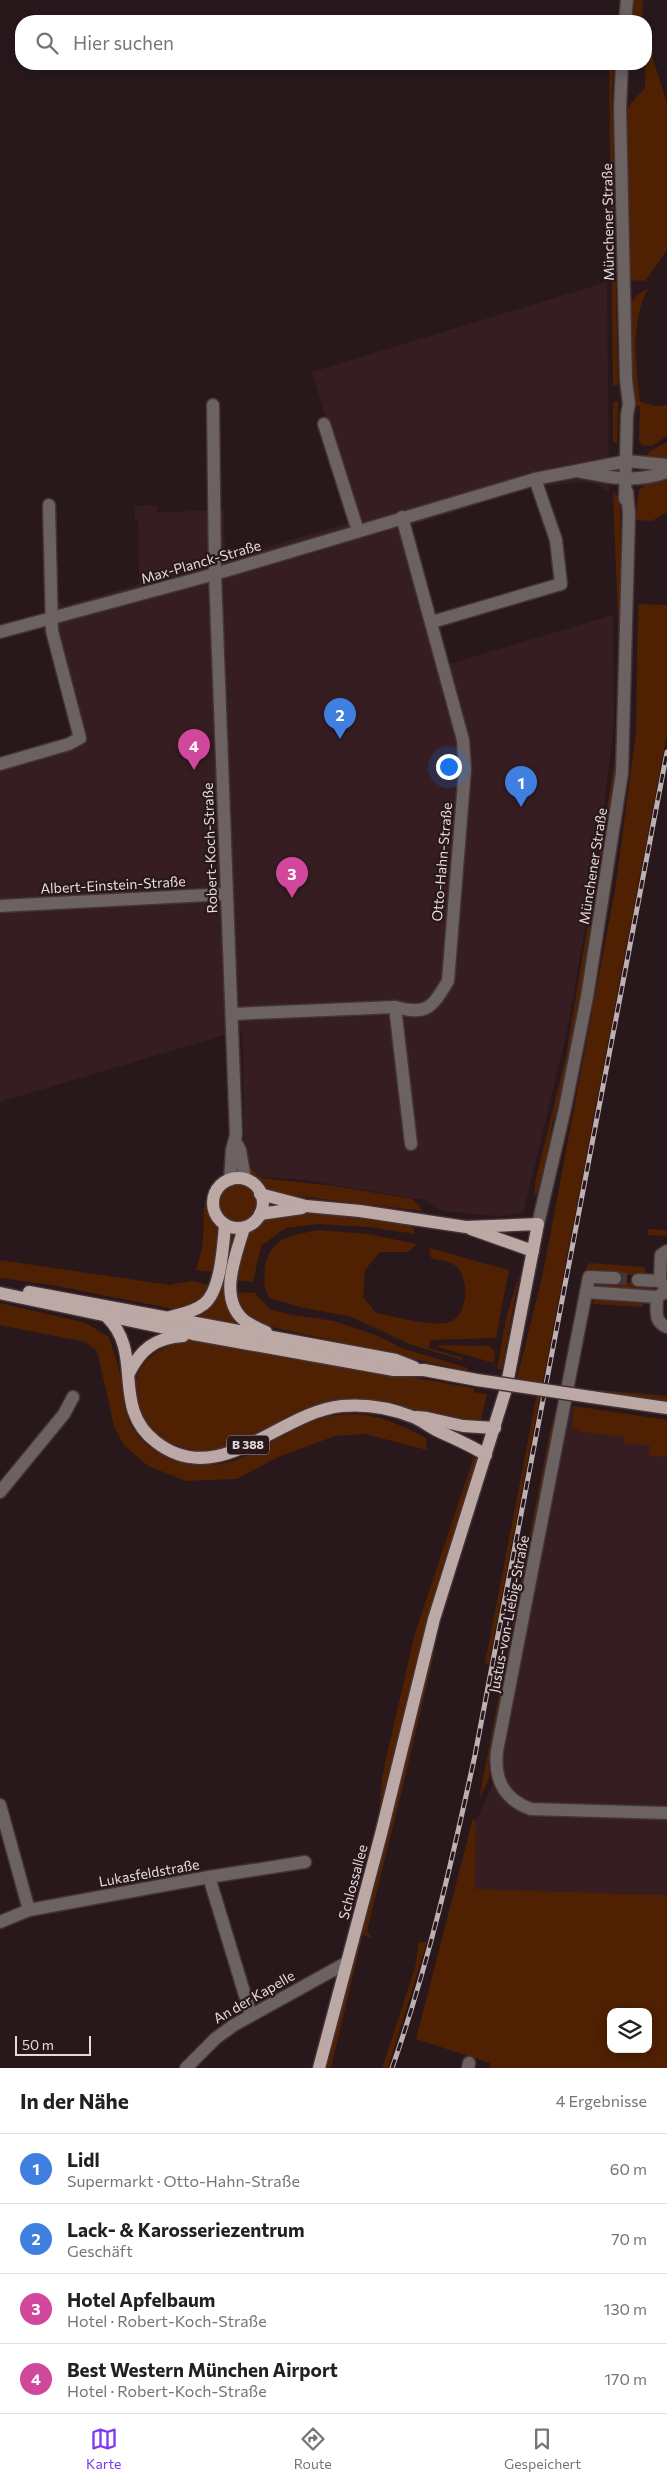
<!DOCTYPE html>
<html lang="de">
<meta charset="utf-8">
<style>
:root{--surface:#fff;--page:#f6f6f6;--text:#202124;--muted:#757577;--line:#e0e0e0;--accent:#7c3aed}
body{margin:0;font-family:Commissioner,sans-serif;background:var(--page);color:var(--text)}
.controls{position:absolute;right:15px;bottom:15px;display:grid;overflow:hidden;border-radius:10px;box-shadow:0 2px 12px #0003}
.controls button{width:45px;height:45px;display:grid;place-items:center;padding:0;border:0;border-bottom:1px solid var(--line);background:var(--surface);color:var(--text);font:25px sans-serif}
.scale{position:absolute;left:15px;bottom:12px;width:76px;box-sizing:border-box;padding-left:5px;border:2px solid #e6dadc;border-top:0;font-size:14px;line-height:18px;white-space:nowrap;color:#e6dadc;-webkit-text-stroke:4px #28181b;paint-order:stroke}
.you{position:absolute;left:448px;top:766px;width:18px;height:18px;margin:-12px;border:4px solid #fff;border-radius:50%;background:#1a73e8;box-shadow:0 0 0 8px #1a73e833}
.badge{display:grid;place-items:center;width:32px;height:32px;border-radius:50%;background:var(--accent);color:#fff;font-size:16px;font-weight:700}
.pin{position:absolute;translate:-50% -41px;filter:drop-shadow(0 1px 2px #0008)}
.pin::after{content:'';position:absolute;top:26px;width:18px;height:15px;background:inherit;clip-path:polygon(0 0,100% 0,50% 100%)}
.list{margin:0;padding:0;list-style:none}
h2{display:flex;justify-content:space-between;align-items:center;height:65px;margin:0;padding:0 20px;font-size:21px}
h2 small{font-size:16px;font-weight:400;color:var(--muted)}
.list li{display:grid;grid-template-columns:32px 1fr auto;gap:15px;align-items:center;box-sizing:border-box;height:70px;padding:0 20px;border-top:1px solid var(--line)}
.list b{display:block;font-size:19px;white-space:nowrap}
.list p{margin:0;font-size:16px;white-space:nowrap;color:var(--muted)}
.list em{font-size:16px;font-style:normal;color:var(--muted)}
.icon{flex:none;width:28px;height:28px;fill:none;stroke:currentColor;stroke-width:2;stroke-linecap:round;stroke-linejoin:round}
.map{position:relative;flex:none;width:667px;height:2068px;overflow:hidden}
.search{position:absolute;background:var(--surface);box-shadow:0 2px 12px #0003;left:15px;right:15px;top:15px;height:55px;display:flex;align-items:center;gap:12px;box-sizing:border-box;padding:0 18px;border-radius:20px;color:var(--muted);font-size:19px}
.sheet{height:345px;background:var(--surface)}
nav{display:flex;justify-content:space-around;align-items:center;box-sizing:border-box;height:70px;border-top:1px solid var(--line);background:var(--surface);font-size:14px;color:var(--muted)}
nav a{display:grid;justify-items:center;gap:2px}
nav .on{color:var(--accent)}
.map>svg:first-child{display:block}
.built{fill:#351d22}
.green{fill:#4f2002;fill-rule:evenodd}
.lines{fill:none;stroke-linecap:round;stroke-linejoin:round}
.minor-tunnel{stroke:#443538;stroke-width:12;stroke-dasharray:12 6;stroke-linecap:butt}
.minor-casing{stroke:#433336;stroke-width:15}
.major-casing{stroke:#433336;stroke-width:15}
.minor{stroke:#6b6261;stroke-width:12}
.major{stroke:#bca8a5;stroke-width:12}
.rail-casing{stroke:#bdb0b3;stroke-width:5}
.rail{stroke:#28181b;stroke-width:3;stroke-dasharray:9;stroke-linecap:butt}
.major-bridge-casing{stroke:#433336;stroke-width:15;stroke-linecap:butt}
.major-bridge{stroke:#bca8a5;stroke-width:12}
.labels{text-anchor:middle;stroke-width:4.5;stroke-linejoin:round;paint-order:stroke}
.shield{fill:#28181b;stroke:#ada0a2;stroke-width:1}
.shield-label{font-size:12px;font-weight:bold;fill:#e6dadc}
.street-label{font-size:14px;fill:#e6dadc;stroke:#28181b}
</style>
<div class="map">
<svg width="667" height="2068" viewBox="0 0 667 2068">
<rect width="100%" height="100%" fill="#28181b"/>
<g class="built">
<path d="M607 282 609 492 596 484 585 482 535 487 412 525 449 664 613 615 614 723 601 833 567 1032 523 1213 504 1216 480 1215 439 1210 425 1200 297 1179 261 1177 250 1165 244 1142 243 1040 241 1030 0 1102V767L88 741 55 620 60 601 64 606 139 584 138 519H135V506L157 505V512H163L224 510 225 560 357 520 312 372Z"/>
<path d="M568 1406 667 1420V1895L474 1889 476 1821 493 1784Z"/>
</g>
<g class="green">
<path d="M632 0H643L642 21H630Z"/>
<path d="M646 37 667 103V250L645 281 629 280 626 109 645 88Z"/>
<path d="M609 64H614L612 92 618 385H613Z"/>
<path d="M648 288C630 323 636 364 640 402L656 406 667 405V436L652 446 642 445 639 441 640 406H636V402H632L629 305 637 295Z"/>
<path d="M613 402H618L617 445 613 441Z"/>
<path d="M667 442V462L646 457 650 451Z"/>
<path d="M667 476V512L652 521 635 520 639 490 647 483Z"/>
<path d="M613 491 619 498 620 507 622 609 618 771 590 956 559 1111C550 1119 552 1133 550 1144 548 1161 541 1178 537 1194L534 1196 536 1178 566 1056 614 766 618 719 619 650Z"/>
<path d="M638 604 667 605V734L489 1664 485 1663 537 1394 514 1390 543 1273 615 890 636 733Z"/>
<path d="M244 1150 249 1165 261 1178 334 1186 413 1199 423 1211 272 1193C253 1175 249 1177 244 1150Z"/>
<path d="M220 1175 222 1177 209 1192 208 1201 209 1211 219 1228 214 1272 196 1270C199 1260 202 1249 203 1239 205 1216 200 1191 220 1175Z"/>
<circle cx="238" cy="1203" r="18"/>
<path d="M289 1213H318L412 1226 415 1234 369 1227 318 1224 286 1228 261 1246 253 1282 236 1280C238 1269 242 1242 248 1235 256 1223 275 1215 289 1213Z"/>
<path d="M648 1229 667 1230V1236L648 1235Z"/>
<path d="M320 1230 368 1234 417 1244 408 1252H380L365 1270 363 1297 376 1313C393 1316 438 1329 452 1321 469 1311 469 1278 456 1266 451 1261 438 1260 431 1258L429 1248 509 1270 496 1338 430 1340 429 1348 463 1358 462 1360 409 1344 352 1317 300 1307 270 1298C263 1287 264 1281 265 1269 269 1236 293 1235 320 1230Z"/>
<path d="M229 1232 239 1233 225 1280 245 1329 193 1318 212 1304Z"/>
<path d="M0 1260 169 1285 191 1281 210 1285C203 1301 189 1305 173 1309L51 1285 0 1278Z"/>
<path d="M589 1263 645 1267V1276L584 1272Z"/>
<path d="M520 1270 502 1369H497L506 1319Z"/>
<path d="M601 1281 651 1284 654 1289 653 1292 597 1287V1282Z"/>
<path d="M235 1292 255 1293 270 1309 292 1315 334 1321 376 1335 401 1348 468 1368V1371L263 1325C248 1316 240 1309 235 1292Z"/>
<path d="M596 1298 643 1300V1307L592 1304Z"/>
<path d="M0 1303 86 1323 109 1337C112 1348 117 1359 119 1370 124 1391 122 1414 135 1432 145 1446 163 1458 179 1462 251 1479 277 1422 339 1415 374 1411 396 1423 426 1438L427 1450 365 1434 335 1436 278 1457 237 1479 186 1481 148 1466 123 1444 114 1426 97 1351 85 1342 0 1325Z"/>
<path d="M193 1340 474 1388V1392L487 1394 480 1424C439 1417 401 1404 360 1402 353 1401 344 1399 337 1401 323 1404 306 1408 293 1414 261 1428 234 1456 196 1450 123 1440 107 1351 193 1340Z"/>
<path d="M439 1345 489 1346 495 1351 494 1363 438 1347Z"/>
<path d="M598 1390 667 1396V1402L599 1392Z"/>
<path d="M574 1406 667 1420V1457L649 1456 650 1446 625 1443V1437L581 1432 572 1428Z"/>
<path d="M556 1411 489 1755V1779L479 1799 550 1431Z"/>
<path d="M475 1453 481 1455 441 1571 379 1817 382 1777 414 1637Z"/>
<path d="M431 1649 435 1650 404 1782 367 1931 372 1939 360 1933Z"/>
<path d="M473 1818 476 1821 475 1889 667 1895V2068H490V2063L416 2039ZM611 2012H648V2049H611Z"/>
<path d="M361 1942 331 2068H327L357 1945Z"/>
<path d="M419 1942H427L388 2068H382L415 1968Z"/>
</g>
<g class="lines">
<path class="minor-tunnel" d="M615 1278 638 1280"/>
<g class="minor-casing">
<g id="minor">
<path d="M625 21 627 0"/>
<path d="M622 64 620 109 626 380 629 404 627 415 625 499"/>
<path d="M213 405 215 574 236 1135 232 1150 230 1180"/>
<path d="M324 424 358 531"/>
<path d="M581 472C612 478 637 483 667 472"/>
<path d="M432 622 561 584 556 540 535 479"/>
<path d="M0 632 215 574 535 479 627 461 667 465"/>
<path d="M0 764 69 744 80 738 52 631 49 505"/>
<path d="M0 906 227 894"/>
<path d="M395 1007 411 1144"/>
<path d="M232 1014 395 1007C427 1015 431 1009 448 981L465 769 463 740 402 517"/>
<path d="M235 1141 240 1150 245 1179"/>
<path d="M538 1224 565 1108 587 997 622 773 629 514 627 492"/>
<path d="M615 1278 589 1277 497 1751C494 1779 503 1799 531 1809L667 1813"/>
<path d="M638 1280 660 1281 665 1287"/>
<path d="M660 1281 661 1255 667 1251"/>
<path d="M586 1292 657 1297 667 1291"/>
<path d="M657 1297C657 1310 653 1322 667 1327"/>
<path d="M0 1492 64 1414 73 1397"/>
<path d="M0 1805 29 1910"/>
<path d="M209 1877 251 2015"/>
<path d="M0 1922 29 1910 209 1877 305 1862"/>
<path d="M186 2068 216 2038 234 2025 346 1963"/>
<path d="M468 2068 469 2063"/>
</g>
</g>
<g class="major-casing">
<g id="major">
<circle cx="238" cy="1203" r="25"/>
<path d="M260 1194 306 1206 360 1211 466 1227 538 1224 506 1389 434 1619 381 1834 319 2068"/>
<path d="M260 1214 302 1208"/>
<path d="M244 1228C236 1255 217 1299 245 1321 251 1325 259 1329 266 1332"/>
<path d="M471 1229 533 1251"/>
<path d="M29 1292 396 1360 414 1367"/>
<path d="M0 1293 193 1334 394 1370H424L477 1380"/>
<path d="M107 1317C145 1354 110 1407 156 1442 219 1491 279 1412 342 1406 365 1404 391 1408 413 1417 421 1420 428 1426 436 1430 453 1438 470 1445 486 1455"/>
<path d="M170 1317C181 1314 194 1312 204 1304 221 1290 223 1247 225 1225"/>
<path d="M129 1373C141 1349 155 1338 183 1336"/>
<path d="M591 1397 667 1408"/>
<path d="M417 1417 427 1418 463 1426 495 1428"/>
</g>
</g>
<use href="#minor" class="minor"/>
<use href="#major" class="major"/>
<g class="rail-casing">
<path id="rail" d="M392 2068C428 1966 452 1861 475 1755L667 752"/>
</g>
<use href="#rail" class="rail"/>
<g class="major-bridge-casing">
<path id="major-bridge" d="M477 1380 591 1397"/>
</g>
<use href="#major-bridge" class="major-bridge"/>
</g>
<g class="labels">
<rect class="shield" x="227" y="1435.5" width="42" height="19" rx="4"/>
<g class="shield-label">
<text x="248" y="1449">B 388</text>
</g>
<g class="street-label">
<text transform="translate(608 222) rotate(-91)" y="5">Münchener Straße</text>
<text transform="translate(201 562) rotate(-16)" y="5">Max-Planck-Straße</text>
<text transform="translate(210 848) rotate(-92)" y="5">Robert-Koch-Straße</text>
<text transform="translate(442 862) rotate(-85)" y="5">Otto-Hahn-Straße</text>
<text transform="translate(593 866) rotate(-81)" y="5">Münchener Straße</text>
<text transform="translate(113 885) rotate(-3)" y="5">Albert-Einstein-Straße</text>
<text transform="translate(509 1614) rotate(-79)" y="5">Justus-von-Liebig-Straße</text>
<text transform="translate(149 1873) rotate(-10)" y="5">Lukasfeldstraße</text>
<text transform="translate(353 1882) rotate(-75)" y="5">Schlossallee</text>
<text transform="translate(254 1997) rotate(-30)" y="5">An der Kapelle</text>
</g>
</g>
</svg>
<div class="controls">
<button><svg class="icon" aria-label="layers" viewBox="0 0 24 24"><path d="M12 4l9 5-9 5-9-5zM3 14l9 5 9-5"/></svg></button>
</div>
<div class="scale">50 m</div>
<div class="you"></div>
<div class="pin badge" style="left:521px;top:807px;background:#3f7fe0">1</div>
<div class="pin badge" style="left:340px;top:739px;background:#3f7fe0">2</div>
<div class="pin badge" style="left:292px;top:898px;background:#d1479c">3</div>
<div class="pin badge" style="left:194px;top:770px;background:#d1479c">4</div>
<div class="search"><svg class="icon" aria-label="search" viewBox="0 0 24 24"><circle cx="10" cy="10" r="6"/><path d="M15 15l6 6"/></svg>Hier suchen</div>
</div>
<section class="sheet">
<h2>In der Nähe<small>4 Ergebnisse</small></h2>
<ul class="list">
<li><span class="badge" style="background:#3f7fe0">1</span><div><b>Lidl</b><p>Supermarkt · Otto-Hahn-Straße</p></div><em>60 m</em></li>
<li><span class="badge" style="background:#3f7fe0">2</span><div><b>Lack- &amp; Karosseriezentrum</b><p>Geschäft</p></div><em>70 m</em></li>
<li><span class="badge" style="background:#d1479c">3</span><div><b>Hotel Apfelbaum</b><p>Hotel · Robert-Koch-Straße</p></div><em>130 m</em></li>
<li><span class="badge" style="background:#d1479c">4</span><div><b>Best Western München Airport</b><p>Hotel · Robert-Koch-Straße</p></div><em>170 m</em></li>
</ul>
</section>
<nav>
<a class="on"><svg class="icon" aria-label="map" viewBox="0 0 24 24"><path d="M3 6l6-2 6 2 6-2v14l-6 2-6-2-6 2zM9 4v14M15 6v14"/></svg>Karte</a>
<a><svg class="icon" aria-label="directions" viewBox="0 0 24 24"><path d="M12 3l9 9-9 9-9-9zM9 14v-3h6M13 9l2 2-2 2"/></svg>Route</a>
<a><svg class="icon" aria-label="saved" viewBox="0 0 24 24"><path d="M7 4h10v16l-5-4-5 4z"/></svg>Gespeichert</a>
</nav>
